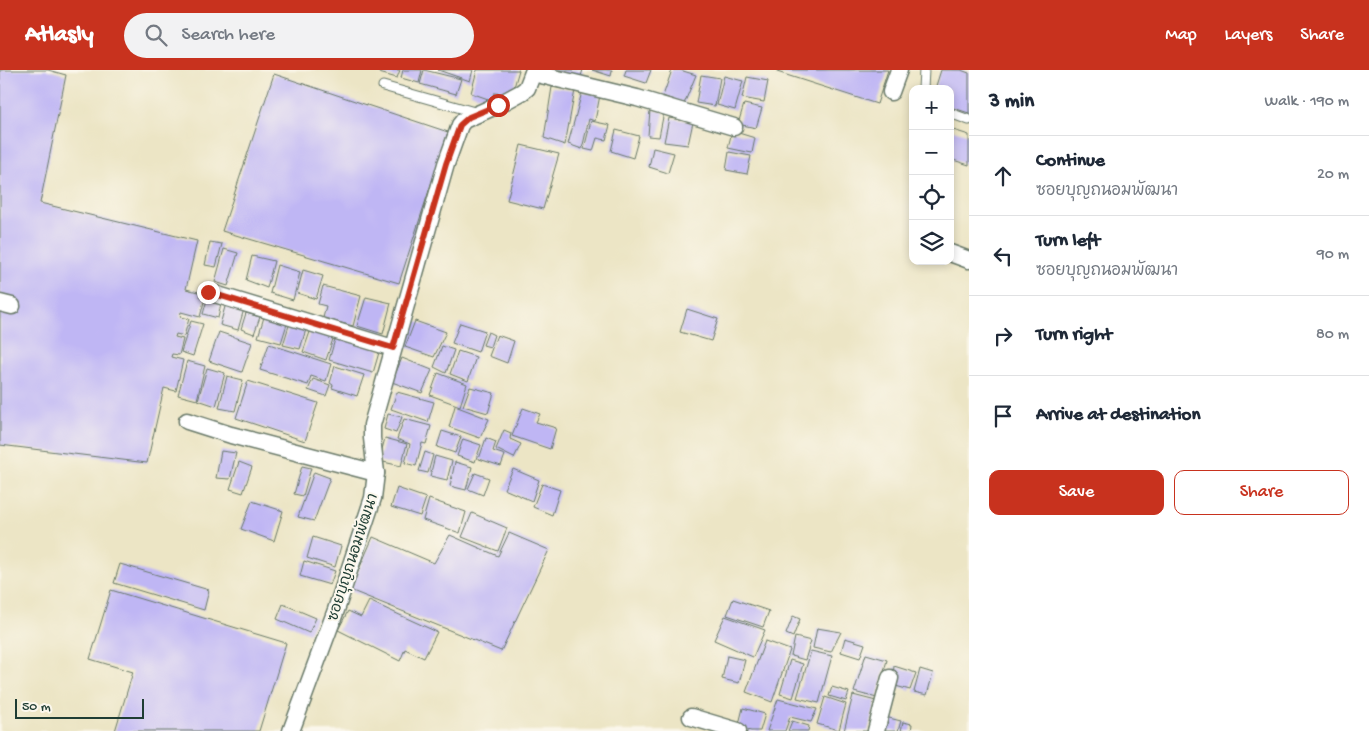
<!DOCTYPE html>
<meta charset="utf-8">
<style>
:root{--surface:#fff;--page:#f2f2f3;--text:#1f2937;--muted:#747a83;--line:#e0e1e3;--accent:#c8321e}
body{margin:0;font-family:"Gochi Hand","Playpen Sans Thai",sans-serif;background:var(--page);color:var(--text)}
.controls{position:absolute;right:15px;top:15px;display:grid;overflow:hidden;border-radius:10px;box-shadow:0 2px 8px #0003}
.controls button{width:45px;height:45px;display:grid;place-items:center;padding:0;border:0;border-bottom:1px solid var(--line);background:var(--surface);color:var(--text);font:25px sans-serif}
.scale{position:absolute;left:15px;bottom:12px;width:129px;box-sizing:border-box;padding-left:5px;border:2px solid #1f3d34;border-top:0;font-size:14px;line-height:18px;white-space:nowrap;color:#1f3d34;-webkit-text-stroke:4px #fbf7ec;paint-order:stroke}
.stop{position:absolute;width:15px;height:15px;margin:-11px;border:4px solid #c8321e;border-radius:50%;background:#fff}
.stop.end{background:#c8321e;border-color:#fff;box-shadow:0 1px 5px #0008}
.list{margin:0;padding:0;list-style:none}
h2{display:flex;justify-content:space-between;align-items:center;height:65px;margin:0;padding:0 20px;font-size:21px}
h2 small{font-size:16px;font-weight:400;color:var(--muted)}
.list li{display:grid;grid-template-columns:32px 1fr auto;gap:15px;align-items:center;box-sizing:border-box;height:80px;padding:0 20px;border-top:1px solid var(--line)}
.list b{display:block;font-size:19px;white-space:nowrap}
.list p{margin:0;font-size:16px;white-space:nowrap;color:var(--muted)}
.list em{font-size:16px;font-style:normal;color:var(--muted)}
.actions{display:flex;gap:10px;padding:15px 20px}
.actions a{flex:1;padding:11px 0;border:1px solid var(--accent);border-radius:10px;text-align:center;font-size:18px;color:var(--accent)}
.actions .main{background:var(--accent);color:#fff}
.icon{flex:none;width:28px;height:28px;fill:none;stroke:currentColor;stroke-width:2;stroke-linecap:round;stroke-linejoin:round}
.map{position:relative;flex:none;width:969px;height:661px;overflow:hidden}
header{display:flex;align-items:center;gap:30px;box-sizing:border-box;height:70px;padding:0 25px;background:var(--accent);color:#fff}
header strong{font-size:24px}
nav{display:flex;gap:28px;margin-inline-start:auto;font-size:18px}
.search{width:350px;height:45px;background:var(--page);display:flex;align-items:center;gap:12px;box-sizing:border-box;padding:0 18px;border-radius:28px;color:var(--muted);font-size:19px}
main{display:flex}
aside{flex:1;background:var(--surface)}
.map>svg:first-child{display:block}
.building{fill:#bfb6f4}
.lines{fill:none;stroke-linecap:round;stroke-linejoin:round}
.service-casing{stroke:#677867;stroke-width:11}
.minor-casing{stroke:#677867;stroke-width:19}
.service{stroke:#fff;stroke-width:9}
.minor{stroke:#fff;stroke-width:16}
.route{stroke:#c8321e;stroke-width:6}
.labels{text-anchor:middle;stroke-width:4;stroke-linejoin:round;paint-order:stroke}
.street-label{font-size:15px;fill:#1f3d34;stroke:#fbf7ec}
</style>
<header>
<strong>Atlasly</strong>
<div class="search"><svg class="icon" aria-label="search" viewBox="0 0 24 24"><circle cx="10" cy="10" r="6"/><path d="M15 15l6 6"/></svg>Search here</div>
<nav><a>Map</a><a>Layers</a><a>Share</a></nav>
</header>
<main>
<div class="map">
<svg width="969" height="661" viewBox="0 0 969 661">
<rect width="100%" height="100%" fill="#fbf7ec"/>
<filter id="ink" filterUnits="userSpaceOnUse"><feTurbulence type="fractalNoise" baseFrequency=".02" numOctaves="2"/><feDisplacementMap in="SourceGraphic" scale="10" xChannelSelector="R" yChannelSelector="G"/><feConvolveMatrix kernelMatrix="1 2 1 2 8 2 1 2 1" color-interpolation-filters="sRGB"/></filter>
<filter id="wash" filterUnits="userSpaceOnUse"><feTurbulence type="fractalNoise" baseFrequency=".0096" numOctaves="4" result="noise"/><feDisplacementMap in="SourceGraphic" scale="20" xChannelSelector="R" yChannelSelector="G"/><feGaussianBlur stdDeviation="1.12" result="paint"/><feColorMatrix in="noise" values="0 0 0 0 0 0 0 0 0 0 0 0 0 0 0 0 0 1.4 0 .05"/><feComposite in="paint" operator="in"/></filter>
<g filter="url(#wash)">
<rect width="100%" height="100%" fill="#ece5c5"/>
<g id="blocks">
<g class="building">
<path d="M0 0H48L66 5 40 133 197 171 186 219 206 224 200 247 181 242 180 247 189 249 184 266 176 264 175 267 183 269 179 285 172 284 171 287 183 290 176 321 164 318 147 393 0 375Z"/>
<path d="M379 0H400L397 8 379 3Z"/>
<path d="M403 0H422L419 13 401 8Z"/>
<path d="M424 0 461 9 456 24 420 14Z"/>
<path d="M438 0H473L470 11Z"/>
<path d="M477 0H519L512 24 494 23 491 30 471 23Z"/>
<path d="M547 0H583L580 9Z"/>
<path d="M592 0H612L611 6Z"/>
<path d="M626 0H651L646 13 624 6Z"/>
<path d="M672 0H680L696 5 684 34 663 26Z"/>
<path d="M778 0H888L877 34 777 2Z"/>
<path d="M941 0H961L969 3V43L950 37V19H935Z"/>
<path d="M274 4 448 62 399 213 222 161Z"/>
<path d="M701 5 720 8 715 36 696 33Z"/>
<path d="M724 6 743 11 735 40 717 35Z"/>
<path d="M747 7 768 11 764 32 742 28Z"/>
<path d="M552 17 575 20 565 75 544 68Z"/>
<path d="M582 22 600 25 595 51 589 49 582 79 568 74Z"/>
<path d="M744 34 762 38 756 58 738 54Z"/>
<path d="M650 40 664 42 659 67 648 66Z"/>
<path d="M669 48 693 52 688 75 664 72Z"/>
<path d="M591 51 610 55 606 70 597 68 593 81 584 79Z"/>
<path d="M950 59 969 65V95L950 89Z"/>
<path d="M616 60 639 66 633 88 611 81Z"/>
<path d="M732 61 755 68 752 83 728 78Z"/>
<path d="M521 75 559 84 543 139 507 130Z"/>
<path d="M653 78 674 83 668 103 649 97Z"/>
<path d="M729 82 751 86 747 104 726 100Z"/>
<path d="M210 172 222 174 216 197 205 195Z"/>
<path d="M224 179 238 183 228 216 215 212Z"/>
<path d="M252 186 274 191 267 218 246 210Z"/>
<path d="M277 195 300 202 293 230 270 223Z"/>
<path d="M303 200 323 206 316 229 297 223Z"/>
<path d="M323 216 361 226 353 256 323 248 326 236 318 234Z"/>
<path d="M208 226 222 229 218 248 203 244Z"/>
<path d="M366 227 391 233 383 264 357 256Z"/>
<path d="M226 233 244 239 238 260 220 255Z"/>
<path d="M687 239 718 249 711 271 680 262Z"/>
<path d="M246 243 260 247 254 264 241 259Z"/>
<path d="M264 247 287 254 281 273 258 267Z"/>
<path d="M191 251 203 254 193 286 181 282Z"/>
<path d="M415 251 446 262 434 287 405 277Z"/>
<path d="M290 252 307 256 300 279 283 275Z"/>
<path d="M460 253 485 261 478 282 452 273Z"/>
<path d="M311 259 334 266 326 290 303 282Z"/>
<path d="M219 262 252 273 242 302 209 291Z"/>
<path d="M488 262 494 265 490 277 483 275Z"/>
<path d="M497 265 514 271 507 293 489 286Z"/>
<path d="M336 266 380 279 373 303 329 290Z"/>
<path d="M269 274 331 294 326 311 311 306 308 315 260 300Z"/>
<path d="M442 276 454 280 446 303 434 297Z"/>
<path d="M458 281 476 287 468 311 450 304Z"/>
<path d="M402 288 432 300 422 323 392 312Z"/>
<path d="M187 291 205 296 197 330 178 325Z"/>
<path d="M335 296 364 305 357 326 332 318 333 315 330 313Z"/>
<path d="M207 298 225 303 216 336 198 330Z"/>
<path d="M438 303 467 314 460 336 430 325Z"/>
<path d="M227 306 243 310 235 341 219 338Z"/>
<path d="M313 309 330 315 326 326 308 320Z"/>
<path d="M248 311 318 333 305 371 236 348Z"/>
<path d="M470 317 494 323 488 343 463 336Z"/>
<path d="M397 322 434 332 428 352 391 339Z"/>
<path d="M455 336 489 349 480 368 449 357Z"/>
<path d="M523 338 540 344 536 352 556 358 550 379 512 366Z"/>
<path d="M388 344 402 347 396 363 384 359Z"/>
<path d="M404 349 431 356 426 374 422 373 416 396 405 393 410 374 397 369Z"/>
<path d="M504 360 511 363 510 369 521 374 514 388 496 379Z"/>
<path d="M442 361 461 367 455 383 437 377Z"/>
<path d="M385 368 407 374 401 396 379 391Z"/>
<path d="M486 368 496 372 493 381 505 385 501 396 479 389Z"/>
<path d="M463 369 481 375 475 392 457 386Z"/>
<path d="M221 381 236 383 230 409 216 408Z"/>
<path d="M425 382 433 385 428 403 419 401Z"/>
<path d="M435 386 452 391 447 410 430 406Z"/>
<path d="M239 392 252 397 243 423 230 419Z"/>
<path d="M455 392 472 397 466 420 450 416Z"/>
<path d="M302 396 311 398 303 426 294 424Z"/>
<path d="M513 399 539 410 532 431 504 419Z"/>
<path d="M314 402 330 408 314 451 298 447Z"/>
<path d="M475 403 489 408 483 425 468 419Z"/>
<path d="M542 414 560 420 552 445 533 437Z"/>
<path d="M397 418 426 428 420 446 391 437Z"/>
<path d="M429 429 466 442 460 463 423 450Z"/>
<path d="M252 431 283 441 274 471 241 459Z"/>
<path d="M472 443 507 458 498 481 462 467Z"/>
<path d="M509 463 549 480 501 581 350 520 373 467 434 493 450 465 498 486Z"/>
<path d="M313 467 341 476 335 497 307 488Z"/>
<path d="M304 491 335 501 330 515 300 506Z"/>
<path d="M120 494 209 520 204 540 114 513Z"/>
<path d="M111 520 286 573 259 661H115L133 602 90 589Z"/>
<path d="M733 529 769 541 763 557 727 545Z"/>
<path d="M369 531 437 562 424 588 405 579 400 591 338 560 348 541 361 547Z"/>
<path d="M283 534 316 548 309 563 277 549Z"/>
<path d="M725 546 765 560 753 587 714 570Z"/>
<path d="M793 546 800 549 793 567 786 564Z"/>
<path d="M817 558 841 562 831 582 813 578Z"/>
<path d="M795 567 811 571 805 590 791 586Z"/>
<path d="M845 568 865 574 860 588 841 582Z"/>
<path d="M765 571 790 580 772 632 746 622Z"/>
<path d="M811 581 832 586 819 633 797 628Z"/>
<path d="M866 584 887 590 877 628 854 622Z"/>
<path d="M727 586 745 590 739 613 722 609Z"/>
<path d="M790 590 803 594 793 628 780 624Z"/>
<path d="M894 596 916 603 910 620 892 615Z"/>
<path d="M920 599 933 603 927 625 914 622Z"/>
<path d="M832 617 849 622 846 631 829 626Z"/>
<path d="M853 625 876 631 868 661H844Z"/>
<path d="M825 627 846 634 839 660 817 654Z"/>
<path d="M778 629 817 639 811 652 790 647 785 661H767Z"/>
<path d="M743 638 765 644 760 661H751L738 658Z"/>
<path d="M877 645 901 651 898 661H873Z"/>
<path d="M792 651 809 656 808 661H788Z"/>
<path d="M903 652 912 654 911 661H901Z"/>
</g>
</g>
</g>
<g filter="url(#ink)">
<use href="#blocks" fill-opacity="0" stroke="#677867" stroke-width="1"/>
<g class="lines">
<g class="service-casing">
<g id="service">
<path d="M383 16 478 43"/>
<path d="M923 19 924 0"/>
<path d="M950 43 969 50"/>
</g>
</g>
<g class="minor-casing">
<g id="minor">
<path d="M533 3 637 28 734 57"/>
<path d="M891 22 899 0"/>
<path d="M950 183 969 190"/>
<path d="M208 222 393 278"/>
<path d="M0 233 12 236"/>
<path d="M187 351 231 365 376 403"/>
<path d="M691 647 738 661"/>
<path d="M291 661 336 540 373 428 376 403 372 368V355L446 94 460 55 464 50 498 35 522 22 527 18 534 0"/>
<path d="M876 661 890 608"/>
</g>
</g>
<use href="#service" class="service"/>
<use href="#minor" class="minor"/>
</g>
</g>
<g class="lines" filter="url(#ink)">
<path class="route" d="M208 222 393 278 446 94 460 55 469 47 498 35"/>
</g>
<g class="labels">
<g class="street-label">
<text transform="translate(352 487) rotate(-72)" y="5">ซอยบุญถนอมพัฒนา</text>
</g>
</g>
</svg>
<div class="controls">
<button>+</button>
<button>−</button>
<button><svg class="icon" aria-label="locate" viewBox="0 0 24 24"><circle cx="12" cy="12" r="6"/><path d="M12 2v4M12 18v4M2 12h4M18 12h4"/></svg></button>
<button><svg class="icon" aria-label="layers" viewBox="0 0 24 24"><path d="M12 4l9 5-9 5-9-5zM3 14l9 5 9-5"/></svg></button>
</div>
<div class="scale">50 m</div>
<div class="stop" style="left:498px;top:35px"></div>
<div class="stop end" style="left:208px;top:222px"></div>
</div>
<aside>
<h2>3 min<small>Walk · 190 m</small></h2>
<ul class="list">
<li><svg class="icon" aria-label="ahead" viewBox="0 0 24 24"><path d="M12 20V5M6 11l6-6 6 6"/></svg><div><b>Continue</b><p>ซอยบุญถนอมพัฒนา</p></div><em>20 m</em></li>
<li><svg class="icon" aria-label="left" viewBox="0 0 24 24"><path d="M17 20v-9H6M10 6l-5 5 5 5"/></svg><div><b>Turn left</b><p>ซอยบุญถนอมพัฒนา</p></div><em>90 m</em></li>
<li><svg class="icon" aria-label="right" viewBox="0 0 24 24"><path d="M7 20v-9h11M14 6l5 5-5 5"/></svg><div><b>Turn right</b></div><em>80 m</em></li>
<li><svg class="icon" aria-label="arrive" viewBox="0 0 24 24"><path d="M6 21V4h12l-3 4 3 4H6"/></svg><div><b>Arrive at destination</b></div></li>
</ul>
<div class="actions"><a class="main">Save</a><a>Share</a></div>
</aside>
</main>
